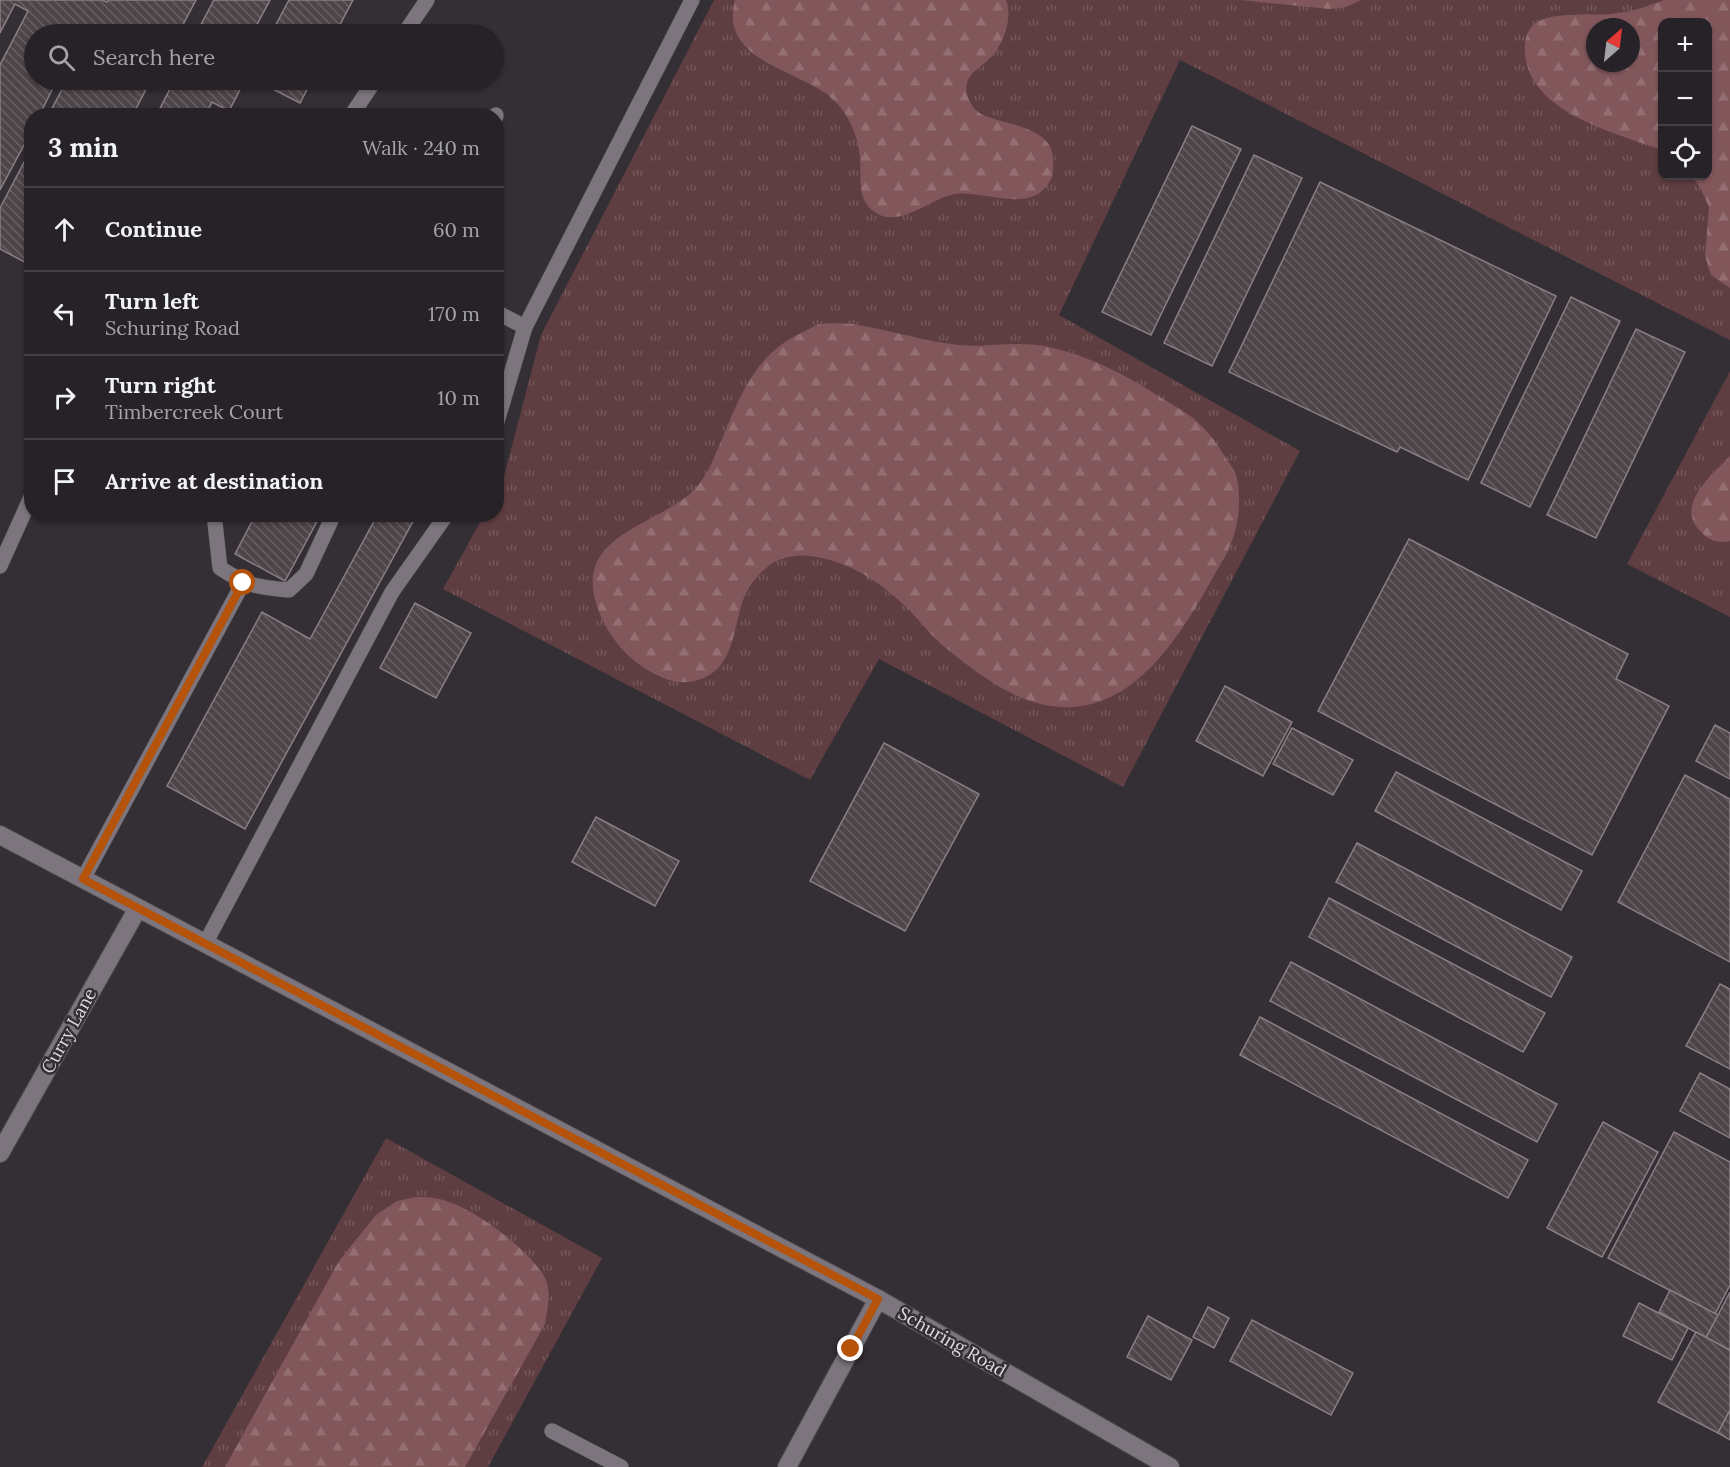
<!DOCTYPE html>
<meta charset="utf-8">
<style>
:root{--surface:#272228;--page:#332f34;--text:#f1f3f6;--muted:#a4a4a8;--line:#433f45}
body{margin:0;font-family:Lora,serif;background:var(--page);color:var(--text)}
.controls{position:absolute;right:18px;top:18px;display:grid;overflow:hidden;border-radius:12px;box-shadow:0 2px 4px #0004}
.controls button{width:54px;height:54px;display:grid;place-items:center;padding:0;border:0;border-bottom:2px solid var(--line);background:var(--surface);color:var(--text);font:30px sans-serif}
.compass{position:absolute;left:1586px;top:18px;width:54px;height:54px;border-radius:50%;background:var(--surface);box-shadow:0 2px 4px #0004;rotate:28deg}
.stop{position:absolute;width:18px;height:18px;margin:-14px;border:4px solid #b45309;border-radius:50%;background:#fff}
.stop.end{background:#b45309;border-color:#fff;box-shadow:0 2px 6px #0008}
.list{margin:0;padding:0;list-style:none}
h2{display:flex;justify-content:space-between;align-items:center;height:78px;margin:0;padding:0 24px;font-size:26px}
h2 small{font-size:20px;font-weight:400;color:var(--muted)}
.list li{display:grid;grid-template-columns:39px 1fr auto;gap:18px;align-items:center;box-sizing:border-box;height:84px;padding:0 24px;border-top:2px solid var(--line)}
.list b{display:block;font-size:22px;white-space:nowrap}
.list p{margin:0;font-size:20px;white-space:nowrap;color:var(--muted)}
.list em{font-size:20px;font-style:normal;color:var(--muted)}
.icon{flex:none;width:33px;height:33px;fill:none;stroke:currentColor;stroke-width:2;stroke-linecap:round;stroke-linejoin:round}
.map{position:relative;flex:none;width:1730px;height:1467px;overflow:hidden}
.search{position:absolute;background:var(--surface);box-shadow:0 2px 4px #0004;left:24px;top:24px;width:480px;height:66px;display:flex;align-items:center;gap:15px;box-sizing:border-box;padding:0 21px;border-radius:33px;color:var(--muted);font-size:22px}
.panel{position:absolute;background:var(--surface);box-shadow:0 2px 4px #0004;left:24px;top:108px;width:480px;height:414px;border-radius:24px}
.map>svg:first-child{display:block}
.grass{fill:url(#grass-tufts);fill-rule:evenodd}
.forest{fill:url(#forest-firs);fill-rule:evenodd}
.building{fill:url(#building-back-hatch);stroke:#8a7f84;stroke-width:1.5}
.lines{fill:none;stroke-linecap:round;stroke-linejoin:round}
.service-casing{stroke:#4e4a4f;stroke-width:16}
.minor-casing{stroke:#4e4a4f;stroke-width:20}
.service{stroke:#7c757d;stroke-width:15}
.minor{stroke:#7c757d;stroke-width:18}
.route{stroke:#b45309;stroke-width:8}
.labels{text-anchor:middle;stroke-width:5;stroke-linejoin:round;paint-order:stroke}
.street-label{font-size:18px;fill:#dedadf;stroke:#342e35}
</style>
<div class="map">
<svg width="1730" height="1467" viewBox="0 0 1730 1467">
<defs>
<pattern id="grass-tufts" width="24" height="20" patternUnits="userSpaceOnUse" patternTransform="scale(1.5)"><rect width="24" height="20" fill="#5e3e40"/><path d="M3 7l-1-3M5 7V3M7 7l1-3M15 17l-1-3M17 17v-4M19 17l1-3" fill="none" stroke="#75595b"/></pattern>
<pattern id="forest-firs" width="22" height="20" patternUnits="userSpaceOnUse" patternTransform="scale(1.5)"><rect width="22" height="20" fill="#82575b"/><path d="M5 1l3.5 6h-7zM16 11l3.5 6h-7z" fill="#936f72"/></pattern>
<pattern id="building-back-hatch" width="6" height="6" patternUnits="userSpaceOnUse" patternTransform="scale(1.5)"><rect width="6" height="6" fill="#4e4549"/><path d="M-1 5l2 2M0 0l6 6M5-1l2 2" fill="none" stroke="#675f63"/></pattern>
</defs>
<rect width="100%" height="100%" fill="#342e35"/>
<g class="grass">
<path d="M714 0H1730V340L1180 60 1059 315 1300 451 1123 787 879 659 810 780 443 589 484 515 496 514 497 492 503 480 541 335ZM1662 22H1708V176H1662ZM1595 27H1631V63H1595Z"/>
<path d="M1730 371V617L1627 564Z"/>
<path d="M386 1138 602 1258 488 1467H202Z"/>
</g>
<g class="forest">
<path d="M735 0H1006C1013 17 1004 42 993 55 983 67 962 74 967 94 969 103 975 111 983 115 1005 125 1055 127 1053 161 1053 167 1054 174 1051 179 1033 216 986 190 955 194 932 198 901 227 878 214 855 202 862 177 860 157 858 136 849 115 834 100 800 69 718 62 735 0Z"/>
<path d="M1240 0H1361L1346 7 1329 9Z"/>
<path d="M1664 0H1730V288L1711 275 1705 256 1709 207 1700 187 1691 176H1708V22H1662V150C1616 133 1529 113 1525 53 1524 43 1526 31 1534 24 1550 11 1591 16 1611 14 1630 12 1646 7 1664 0ZM1595 27H1631V63H1595Z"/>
<path d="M853 324C889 330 923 341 959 345 989 348 1018 340 1049 347 1090 356 1128 376 1163 399 1173 405 1184 411 1193 418 1207 430 1218 444 1227 460 1230 464 1235 470 1236 475 1242 496 1239 526 1230 546 1227 554 1222 562 1217 570 1177 643 1121 737 1022 698 993 686 964 663 940 643 929 633 920 621 909 610 883 584 854 564 817 557 803 554 787 555 774 562 761 571 752 581 745 595 733 623 736 667 701 679 680 687 661 679 643 667 621 653 603 627 596 603 576 535 655 526 692 492 700 484 708 472 712 462 735 413 747 358 801 333 807 330 812 327 817 325 828 322 842 324 853 324Z"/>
<path d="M1730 456V541C1719 544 1708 540 1701 532 1674 505 1711 476 1730 456Z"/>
<path d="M416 1197C423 1197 432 1197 439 1199 471 1205 530 1250 545 1278 552 1293 547 1309 545 1324L465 1467H225L339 1261 376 1215 397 1201Z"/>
</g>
<g class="building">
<path d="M0 0H102L107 2 108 0H196L178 34H34V80H57L39 116H32V130L0 190V65L28 11 15 4 0 33Z"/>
<path d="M214 0H270L252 34H196Z"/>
<path d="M289 0H353L335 34H271Z"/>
<path d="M67 80H151L132 116H48Z"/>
<path d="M161 80H245L229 111 212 102 205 116H156L172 85Z"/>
<path d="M255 80H312L300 103Z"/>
<path d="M1192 126 1241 149 1151 335 1102 312Z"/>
<path d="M32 147V266L0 249V208Z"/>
<path d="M1254 155 1302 178 1212 366 1164 343Z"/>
<path d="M1320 182 1556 296 1468 480 1400 447 1397 452 1229 372Z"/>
<path d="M1571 297 1620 321 1530 507 1481 483Z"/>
<path d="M1636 329 1685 352 1596 538 1547 515Z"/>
<path d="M256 514H321L285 581 235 554Z"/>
<path d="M378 514H417L245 829 167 786 262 612 310 639Z"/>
<path d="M1409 539 1628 654 1616 679 1669 706 1592 855 1318 711Z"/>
<path d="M415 603 471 633 436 698 380 668Z"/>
<path d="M1225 686 1292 722 1263 776 1196 741Z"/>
<path d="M1715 725 1730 733V779L1696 761Z"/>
<path d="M1292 728 1353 760 1333 795 1273 764Z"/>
<path d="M884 743 979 794 905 931 810 881Z"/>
<path d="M1396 772 1582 871 1561 910 1375 811Z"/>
<path d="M1685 775 1730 799V962L1618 902Z"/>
<path d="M596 817 679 861 655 906 572 862Z"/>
<path d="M1357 843 1572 957 1551 997 1336 882Z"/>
<path d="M1329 898 1545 1013 1523 1052 1309 937Z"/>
<path d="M1291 962 1557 1104 1537 1142 1270 1001Z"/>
<path d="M1720 984 1730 989V1069L1686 1046Z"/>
<path d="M1260 1017 1528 1160 1508 1198 1240 1055Z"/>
<path d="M1700 1073 1730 1089V1138L1680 1111Z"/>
<path d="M1603 1122 1658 1152 1602 1257 1547 1228Z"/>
<path d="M1674 1132 1730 1162V1285L1715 1314 1608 1258Z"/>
<path d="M1670 1290 1718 1315 1706 1338 1659 1312Z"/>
<path d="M1730 1292V1350L1706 1338Z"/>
<path d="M1639 1303 1688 1328 1672 1360 1623 1336Z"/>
<path d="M1208 1307 1229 1318 1214 1348 1193 1337Z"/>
<path d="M1148 1316 1192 1340 1171 1380 1127 1357Z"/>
<path d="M1252 1320 1353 1373 1331 1415 1230 1361Z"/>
<path d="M1696 1332 1730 1350V1410L1718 1433 1658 1402Z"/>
<path d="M1730 1410V1440L1718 1433Z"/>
</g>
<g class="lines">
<g class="service-casing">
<g id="service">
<path d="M404 34 427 0"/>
<path d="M351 116 375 80"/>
<path d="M496 116V115"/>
<path d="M496 312 525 327 496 425"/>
<path d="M525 327 692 0"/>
<path d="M214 514 220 568C248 586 256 587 289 590L306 574 334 514"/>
<path d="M0 566 32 495"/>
<path d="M83 879 243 583"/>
<path d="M205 944 392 592 447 514"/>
<path d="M552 1431 621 1467"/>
</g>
</g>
<g class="minor-casing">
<g id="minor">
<path d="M0 835 878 1299 1170 1467"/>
<path d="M0 1153 138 908"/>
<path d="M787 1467 878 1299"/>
</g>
</g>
<use href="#service" class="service"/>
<use href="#minor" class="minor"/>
</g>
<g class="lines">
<path class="route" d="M243 583 83 879 878 1299 851 1349"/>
</g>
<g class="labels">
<g class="street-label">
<text transform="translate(69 1031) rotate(-61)" y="6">Curry Lane</text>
<text transform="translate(952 1342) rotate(30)" y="6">Schuring Road</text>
</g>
</g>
</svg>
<div class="controls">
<button>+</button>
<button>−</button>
<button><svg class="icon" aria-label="locate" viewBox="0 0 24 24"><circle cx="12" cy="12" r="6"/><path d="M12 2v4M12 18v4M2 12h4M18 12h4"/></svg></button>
</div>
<svg class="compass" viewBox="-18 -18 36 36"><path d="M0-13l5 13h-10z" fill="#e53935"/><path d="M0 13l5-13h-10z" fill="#a4a4a8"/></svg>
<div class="stop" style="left:243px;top:583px"></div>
<div class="stop end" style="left:851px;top:1349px"></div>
<div class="search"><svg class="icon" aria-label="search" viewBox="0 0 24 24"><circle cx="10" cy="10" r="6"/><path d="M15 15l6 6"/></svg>Search here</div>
<section class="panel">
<h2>3 min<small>Walk · 240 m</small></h2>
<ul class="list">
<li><svg class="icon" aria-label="ahead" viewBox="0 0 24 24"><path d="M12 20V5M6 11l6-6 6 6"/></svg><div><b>Continue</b></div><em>60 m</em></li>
<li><svg class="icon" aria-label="left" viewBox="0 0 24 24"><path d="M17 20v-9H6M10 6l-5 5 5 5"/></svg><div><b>Turn left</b><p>Schuring Road</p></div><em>170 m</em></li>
<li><svg class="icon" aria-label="right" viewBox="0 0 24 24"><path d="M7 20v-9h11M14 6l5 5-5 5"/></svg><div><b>Turn right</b><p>Timbercreek Court</p></div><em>10 m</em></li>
<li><svg class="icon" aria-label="arrive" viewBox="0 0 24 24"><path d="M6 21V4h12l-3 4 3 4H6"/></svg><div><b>Arrive at destination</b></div></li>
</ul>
</section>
</div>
